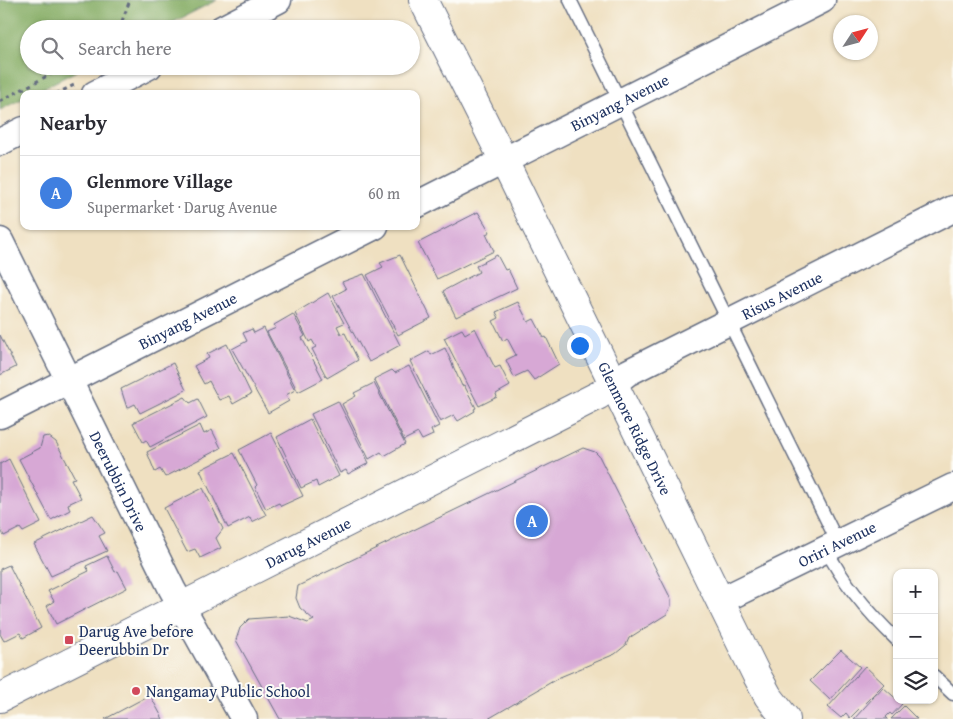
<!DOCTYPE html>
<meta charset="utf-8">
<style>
:root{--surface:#fff;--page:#f2f2f3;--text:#2b2b33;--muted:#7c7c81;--line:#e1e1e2;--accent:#d1495b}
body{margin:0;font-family:"Gentium Book Plus",serif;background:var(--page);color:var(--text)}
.controls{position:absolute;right:15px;bottom:15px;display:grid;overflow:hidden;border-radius:10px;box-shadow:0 1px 4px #0004}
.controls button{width:45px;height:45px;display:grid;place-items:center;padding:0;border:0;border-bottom:1px solid var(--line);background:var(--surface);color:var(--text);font:25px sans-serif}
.compass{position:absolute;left:833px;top:15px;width:45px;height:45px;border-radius:50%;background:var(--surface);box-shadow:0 1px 4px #0004;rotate:54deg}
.you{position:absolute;left:579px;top:345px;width:18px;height:18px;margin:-12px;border:4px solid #fff;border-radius:50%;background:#1a73e8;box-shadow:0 0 0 8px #1a73e833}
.badge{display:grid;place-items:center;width:32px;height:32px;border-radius:50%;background:var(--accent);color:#fff;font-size:16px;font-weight:700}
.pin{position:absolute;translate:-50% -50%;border:2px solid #fff;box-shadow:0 1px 5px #0006}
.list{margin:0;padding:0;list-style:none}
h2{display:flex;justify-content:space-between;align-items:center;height:65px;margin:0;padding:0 20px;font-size:21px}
h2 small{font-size:16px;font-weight:400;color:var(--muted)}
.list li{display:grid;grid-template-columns:32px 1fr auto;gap:15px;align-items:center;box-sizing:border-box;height:75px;padding:0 20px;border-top:1px solid var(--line)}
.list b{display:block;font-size:19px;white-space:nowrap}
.list p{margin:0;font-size:16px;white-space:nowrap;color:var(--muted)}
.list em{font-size:16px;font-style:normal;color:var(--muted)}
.icon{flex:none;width:28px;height:28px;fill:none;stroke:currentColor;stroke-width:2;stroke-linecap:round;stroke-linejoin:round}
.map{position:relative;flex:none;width:953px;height:719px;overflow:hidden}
.search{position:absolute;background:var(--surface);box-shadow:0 1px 4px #0004;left:20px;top:20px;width:400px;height:55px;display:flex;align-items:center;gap:12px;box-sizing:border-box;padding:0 18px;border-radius:28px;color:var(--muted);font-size:19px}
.panel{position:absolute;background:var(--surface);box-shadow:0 1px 4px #0004;left:20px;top:90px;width:400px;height:140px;border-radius:10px}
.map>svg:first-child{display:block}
.forest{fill:#83ab62;stroke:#4f6d60}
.building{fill:#d7a8d5}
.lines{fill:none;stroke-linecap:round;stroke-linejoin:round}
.service-casing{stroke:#656d81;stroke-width:15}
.minor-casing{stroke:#656d81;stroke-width:29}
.tertiary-casing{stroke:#656d81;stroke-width:30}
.path{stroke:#656d81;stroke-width:3;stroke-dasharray:4 4;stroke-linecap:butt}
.service{stroke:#fff;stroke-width:12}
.minor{stroke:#fff;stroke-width:26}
.tertiary{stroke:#fff;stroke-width:28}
.poi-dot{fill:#d1495b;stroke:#fdfcf7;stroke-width:2}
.labels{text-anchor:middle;stroke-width:4;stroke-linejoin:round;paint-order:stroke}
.street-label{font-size:16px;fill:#1b2f5e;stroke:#fdfcf7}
.poi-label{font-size:16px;fill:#1b2f5e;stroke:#fdfcf7;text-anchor:start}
</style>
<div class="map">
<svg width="953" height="719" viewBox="0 0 953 719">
<rect width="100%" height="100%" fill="#fdfcf7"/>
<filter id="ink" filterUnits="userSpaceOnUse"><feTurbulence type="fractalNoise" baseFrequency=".02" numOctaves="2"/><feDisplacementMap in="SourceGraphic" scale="10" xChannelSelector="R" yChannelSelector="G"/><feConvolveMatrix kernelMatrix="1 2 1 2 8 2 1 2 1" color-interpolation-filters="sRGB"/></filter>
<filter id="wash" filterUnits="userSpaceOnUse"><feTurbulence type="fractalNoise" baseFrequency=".0096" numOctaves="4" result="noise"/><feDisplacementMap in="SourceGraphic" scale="20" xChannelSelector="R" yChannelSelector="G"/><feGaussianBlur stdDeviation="1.12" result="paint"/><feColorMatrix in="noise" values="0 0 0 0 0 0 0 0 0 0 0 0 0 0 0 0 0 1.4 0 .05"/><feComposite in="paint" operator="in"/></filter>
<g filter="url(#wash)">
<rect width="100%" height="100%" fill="#efe0c1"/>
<path class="forest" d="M0 0H217L160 29H29V66H86L32 94H24V98L0 110Z"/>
<g id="blocks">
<g class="building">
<path d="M478 212 490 232 486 234 494 251 437 279 418 243Z"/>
<path d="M400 255 431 318 398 335 367 275 383 267 380 263Z"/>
<path d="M497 255 505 270 508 269 517 288 456 317 443 291 479 272 476 266Z"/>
<path d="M364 274 400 345 369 362 333 296 346 289 342 282Z"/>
<path d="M328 293 344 323 337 326 341 334 345 333 358 360 327 378 312 349 316 347 312 340 309 342 295 313Z"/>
<path d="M518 302 528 322 534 319 544 338 546 337 559 364 534 380 527 371 514 377 506 360 516 355 507 338 503 341 493 321 499 318 496 312Z"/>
<path d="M293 314 305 336 302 338 323 379 298 392 267 332 276 328 274 325Z"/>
<path d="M264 328 295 390 286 395 289 401 268 413 232 349 247 341 243 333 252 329 254 333Z"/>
<path d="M475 328 495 368 500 366 510 386 496 394 497 397 479 406 444 338 462 329 465 334Z"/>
<path d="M0 335 16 367 0 375Z"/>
<path d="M227 344 251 394 233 404 229 396 219 400 209 381 204 384 194 366 209 358 207 354Z"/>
<path d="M445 348 462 386 464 385 476 408 474 409 475 411 458 421 454 415 440 422 410 361 429 351 431 355Z"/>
<path d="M173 363 186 390 140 413 135 404 127 408 121 389Z"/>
<path d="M409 366 439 426 431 430 433 435 422 440 418 433 404 440 374 379 392 370 395 373Z"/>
<path d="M374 383 405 444 384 456 381 452 369 459 342 404 356 396 354 393Z"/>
<path d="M185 397 190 403 198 399 207 417 150 447 146 440 143 442 133 423Z"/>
<path d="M338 401 369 463 348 474 346 470 340 473 311 414Z"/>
<path d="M310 419 339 476 318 487 316 481 301 488 277 437Z"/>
<path d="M200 425 204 434 212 430 221 448 165 477 160 469 155 472 147 452Z"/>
<path d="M271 433 303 496 281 506 279 503 266 509 255 487 257 485 239 450Z"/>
<path d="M48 436 56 442 75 478 71 479 81 498 68 504 70 510 51 520 19 459 40 448 43 437Z"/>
<path d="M583 448 595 452 599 456 671 599V606L667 614 629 638 626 645 615 654 560 677 488 719H280L236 640 240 628 249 619 289 616 308 623 314 620 300 608 296 598 298 586Z"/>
<path d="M234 453 266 515 252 522 250 517 228 528 200 470Z"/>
<path d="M9 459 41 523 23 532 20 528 4 536 0 528V464Z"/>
<path d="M203 488 223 529 216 538 221 548 200 558 195 549 187 552 164 508Z"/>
<path d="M93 515 105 533 99 536 107 551 51 576 34 544Z"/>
<path d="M107 556 115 572 118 571 127 588 56 624 47 606 54 601 48 591 89 571 86 566Z"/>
<path d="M9 565 41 628 23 638 20 633 4 641 0 634V569Z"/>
<path d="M841 650 860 667 830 700 810 681Z"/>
<path d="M865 666 884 684 850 718 846 713 841 718 828 707Z"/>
<path d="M883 687 902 704 892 715 890 713 886 717 888 719H854Z"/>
<path d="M150 695 163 719H105Z"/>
<path d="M904 706 917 719H891Z"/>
</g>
</g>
</g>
<g filter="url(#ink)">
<use href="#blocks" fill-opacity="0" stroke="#656d81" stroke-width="1"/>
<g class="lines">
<g class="service-casing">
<g id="service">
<path d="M570 0 838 543"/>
<path d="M826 549C843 583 869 613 897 640"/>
<path d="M934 676 953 694"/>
</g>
</g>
<g class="minor-casing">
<g id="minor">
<path d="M222 29 278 0"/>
<path d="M95 94 149 66"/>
<path d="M0 142 24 130"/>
<path id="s1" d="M416 205 822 0"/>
<path id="s2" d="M0 241 172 589 244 719"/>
<path id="s3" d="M613 384 627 373 953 209"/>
<path id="s4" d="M0 415 375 226"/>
<path id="s5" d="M720 601 953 487"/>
</g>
</g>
<g class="tertiary-casing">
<g id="tertiary">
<path id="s6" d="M423 0 504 161 756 674 768 696 786 719"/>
<path id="s7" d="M0 698 599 395 613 384"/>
</g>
</g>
<g class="path">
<path d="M119 29 130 0"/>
<path d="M184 29 200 21"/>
<path d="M56 94 74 85"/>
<path d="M0 101 66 66"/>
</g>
<use href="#service" class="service"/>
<use href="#minor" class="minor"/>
<use href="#tertiary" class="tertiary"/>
</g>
</g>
<g class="poi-dot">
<rect x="64" y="635" width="10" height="10" rx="2.5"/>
<circle cx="136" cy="691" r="5"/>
</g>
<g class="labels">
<g class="street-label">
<text dy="6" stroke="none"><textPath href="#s1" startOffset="228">Binyang Avenue</textPath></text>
<text dy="6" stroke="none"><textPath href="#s3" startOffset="191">Risus Avenue</textPath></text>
<text dy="6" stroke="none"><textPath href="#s4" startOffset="210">Binyang Avenue</textPath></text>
<text dy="6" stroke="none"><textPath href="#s6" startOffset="478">Glenmore Ridge Drive</textPath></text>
<text dy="6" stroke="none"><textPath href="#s2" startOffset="268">Deerubbin Drive</textPath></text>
<text dy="6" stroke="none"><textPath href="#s7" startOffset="345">Darug Avenue</textPath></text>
<text dy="6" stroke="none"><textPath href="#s5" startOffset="130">Oriri Avenue</textPath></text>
</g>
<g class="poi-label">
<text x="79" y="637">Darug Ave before<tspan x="79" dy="18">Deerubbin Dr</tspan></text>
<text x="146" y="697">Nangamay Public School</text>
</g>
</g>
</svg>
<div class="controls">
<button>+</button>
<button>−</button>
<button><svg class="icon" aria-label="layers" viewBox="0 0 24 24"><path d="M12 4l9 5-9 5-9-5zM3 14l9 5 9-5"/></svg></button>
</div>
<svg class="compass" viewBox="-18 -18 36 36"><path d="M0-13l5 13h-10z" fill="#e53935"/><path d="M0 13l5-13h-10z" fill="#7c7c81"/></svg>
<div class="you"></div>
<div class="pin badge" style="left:532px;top:521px;background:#3f7fe0">A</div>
<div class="search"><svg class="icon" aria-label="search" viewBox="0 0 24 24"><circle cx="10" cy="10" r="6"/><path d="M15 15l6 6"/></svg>Search here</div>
<section class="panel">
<h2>Nearby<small></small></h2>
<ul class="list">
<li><span class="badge" style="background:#3f7fe0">A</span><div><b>Glenmore Village</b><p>Supermarket · Darug Avenue</p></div><em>60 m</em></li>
</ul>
</section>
</div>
